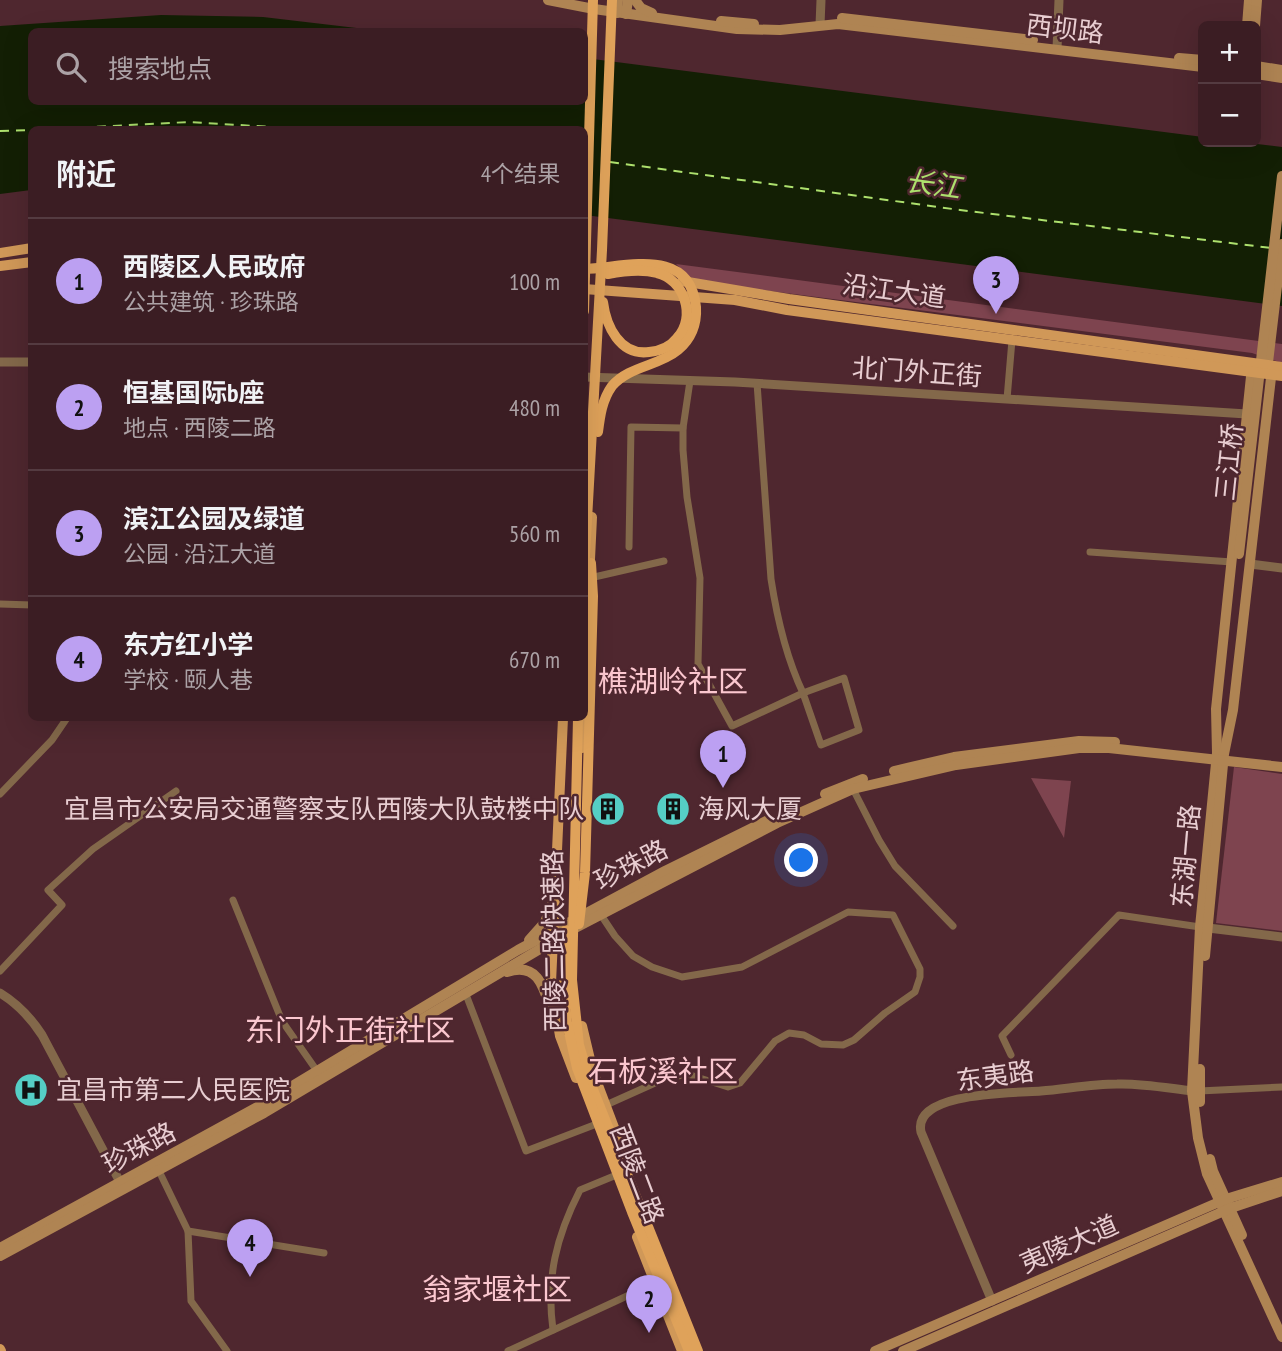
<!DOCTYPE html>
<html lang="zh">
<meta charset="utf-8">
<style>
:root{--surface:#3b1d23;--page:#462a30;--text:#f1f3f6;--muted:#aca2a6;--line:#543b41;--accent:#bca0f2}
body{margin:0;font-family:"PT Sans Narrow","Noto Sans SC",sans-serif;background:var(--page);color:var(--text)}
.controls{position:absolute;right:21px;top:21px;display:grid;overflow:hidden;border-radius:10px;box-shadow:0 7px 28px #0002}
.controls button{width:63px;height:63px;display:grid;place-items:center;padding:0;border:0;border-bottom:2px solid var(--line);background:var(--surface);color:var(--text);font:35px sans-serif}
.you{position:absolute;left:802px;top:861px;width:24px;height:24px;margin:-18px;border:5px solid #fff;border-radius:50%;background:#1a73e8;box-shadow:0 0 0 10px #1a73e833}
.badge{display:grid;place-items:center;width:46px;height:46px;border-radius:50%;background:var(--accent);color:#111;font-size:23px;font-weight:700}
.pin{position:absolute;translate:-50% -58px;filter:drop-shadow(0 2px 4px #0008)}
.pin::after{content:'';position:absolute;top:37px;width:24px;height:21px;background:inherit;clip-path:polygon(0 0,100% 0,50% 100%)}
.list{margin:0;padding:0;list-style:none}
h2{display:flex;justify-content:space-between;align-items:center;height:91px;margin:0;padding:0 28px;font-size:30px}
h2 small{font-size:23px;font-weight:400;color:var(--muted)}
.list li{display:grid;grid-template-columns:46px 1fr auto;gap:21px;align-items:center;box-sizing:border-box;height:126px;padding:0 28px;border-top:2px solid var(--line)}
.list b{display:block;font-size:26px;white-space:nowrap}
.list p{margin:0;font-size:23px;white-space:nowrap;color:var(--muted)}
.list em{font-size:23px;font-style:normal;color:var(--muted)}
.icon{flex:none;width:38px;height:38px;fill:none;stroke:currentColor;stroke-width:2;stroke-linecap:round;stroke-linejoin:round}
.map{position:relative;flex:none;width:1282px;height:1351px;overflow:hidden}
.search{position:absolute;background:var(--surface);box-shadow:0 7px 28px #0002;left:28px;top:28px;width:560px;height:77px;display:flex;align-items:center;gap:18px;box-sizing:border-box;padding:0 24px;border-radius:10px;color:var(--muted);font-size:26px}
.panel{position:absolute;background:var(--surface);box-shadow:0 7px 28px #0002;left:28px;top:126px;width:560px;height:595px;border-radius:10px}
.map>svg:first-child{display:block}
.green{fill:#7e444f}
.water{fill:#131f04}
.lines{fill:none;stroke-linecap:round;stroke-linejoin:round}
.ferry{stroke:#ade06d;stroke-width:2;stroke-dasharray:9 7;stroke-linecap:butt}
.minor{stroke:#83684a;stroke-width:7}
.tertiary{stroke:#83684a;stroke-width:9}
.secondary{stroke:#af8453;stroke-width:10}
.primary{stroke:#d09858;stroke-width:10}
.trunk{stroke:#dfa25a;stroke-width:10}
.labels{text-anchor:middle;stroke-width:5;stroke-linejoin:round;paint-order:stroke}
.street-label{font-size:26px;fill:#e8cdd1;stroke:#4f272f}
.poi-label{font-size:26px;fill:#e8cdd1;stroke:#4f272f;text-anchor:start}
.water-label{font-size:28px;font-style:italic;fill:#ade06d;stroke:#4f272f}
.quarter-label{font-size:30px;fill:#fbc7cf;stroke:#4f272f}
</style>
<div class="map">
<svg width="1282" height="1351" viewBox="0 0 1282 1351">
<rect width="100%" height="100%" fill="#4f272f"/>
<g class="green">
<path d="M676 264 1282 344V363L1252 353 693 281Z"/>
<path d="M1234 767 1282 774V931L1216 923Z"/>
<path d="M1031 778 1071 781 1064 838Z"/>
</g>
<path class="water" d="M161 15 263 17 382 31 32 32V102H584L585 58 1203 137V142H1240L1282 147V306L585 215 584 130H32L31 190 0 194V26Z"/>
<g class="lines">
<g class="ferry">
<path d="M33 130 189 122 322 130"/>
<path d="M0 131 32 130"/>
<path d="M610 162 960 210 1271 248"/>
</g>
<g class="minor">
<path d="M690 381 683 428V450L687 497 700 578 698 664 732 726 803 693C786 657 777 618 771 579L757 383"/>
<path d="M1007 399 1012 340"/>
<path d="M629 547 631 427 683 428"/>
<path d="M1090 552 1232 562"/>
<path d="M590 578 664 561"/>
<path d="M0 604 32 605"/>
<path d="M844 678 859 730 821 745 803 693Z"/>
<path d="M853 789 879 840 895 866 953 926"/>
<path d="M0 794 52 740 67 718"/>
<path d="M233 900 282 1021 317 1071"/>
<path d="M601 915 615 936 633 956 652 967 682 977 742 967 848 912 893 915 920 969V977L915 992 885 1013 854 1040 843 1045 821 1044 804 1035 789 1033 775 1041 740 1083 728 1087 687 1074 664 1079 606 1105"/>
<path d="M0 971 62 905 48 890 93 849 176 791"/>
<path d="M465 992 526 1151 594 1125"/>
<path d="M1011 1055 1002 1036 1119 915 1200 927"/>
<path d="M1199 1091 1282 1087"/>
<path d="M159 1171 188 1231 191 1301 227 1351"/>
<path d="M188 1231 324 1253"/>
<path d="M553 1330C546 1278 556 1237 580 1190L614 1176"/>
<path d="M508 1351 655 1283"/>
</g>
<g class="tertiary">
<path d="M820 25 821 0"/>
<path d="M1057 49 1059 0"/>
<path d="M0 362H32"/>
<path d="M584 377 735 382 1247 414"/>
<path d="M1250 564 1282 568"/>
<path d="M1200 927 1282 937"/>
<path d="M0 993C18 1004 31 1018 42 1035L120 1182"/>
<path d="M992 1301 921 1132C912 1091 1017 1093 1041 1091 1066 1089 1092 1084 1117 1084 1141 1083 1167 1088 1192 1091"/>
</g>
<g class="secondary">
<path d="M548 0 594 9 737 29 780 30 838 24 1203 67"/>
<path d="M635 0 641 8 652 13"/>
<path d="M617 13 618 0"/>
<path d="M626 14 628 0"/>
<path d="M842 18 1033 40"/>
<path d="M721 21 754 24"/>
<path d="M1247 26 1249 0"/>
<path d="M1255 26 1257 0"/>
<path d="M1179 58 1203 60"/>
<path d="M1256 66 1282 70"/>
<path d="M1256 74 1282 78"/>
<path d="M1252 367 1216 709 1217 753 1200 927 1192 1091 1198 1138 1207 1174 1282 1337"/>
<path d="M1267 371 1282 244"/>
<path d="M1239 554 1282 176"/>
<path d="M894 771 954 757 1079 741 1115 742"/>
<path d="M825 794 863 779"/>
<path d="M529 940 545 922 554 900"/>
<path d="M1205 956 1224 754 1233 710 1272 369"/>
<path d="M507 972C542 960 545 995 554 1020"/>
<path d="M1200 1069V1102"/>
<path d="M1210 1159 1213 1171 1242 1235"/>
<path d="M0 1248 259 1106 518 950 665 871 770 819"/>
<path d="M0 1256 264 1113 577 927 777 823 853 789 956 765 1079 748H1109L1282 767"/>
<path d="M875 1351 1226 1199 1282 1182"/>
<path d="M903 1351 1231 1208 1282 1191"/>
</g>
<g class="primary">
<path d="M0 253 32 248"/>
<path d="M0 266 32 262"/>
<path d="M682 281 789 299 1282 367"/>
<path d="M584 289 735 300 787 310 1282 376"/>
<path d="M584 686 592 517"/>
<path d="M563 718 551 983 560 1036 576 1078"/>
<path d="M582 748 583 718"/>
<path d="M582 1026 593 1072 629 1167"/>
<path d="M637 1237 682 1351"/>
<path d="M0 1349 1 1351"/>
</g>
<g class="trunk">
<path d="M584 269C624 268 690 245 696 307 697 324 691 339 678 350 659 366 629 366 612 386 602 400 600 416 598 432"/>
<path d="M603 302C606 326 620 356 649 352 660 351 670 347 677 338 697 317 684 279 657 273 642 269 624 271 608 274"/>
<path d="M584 311 593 0"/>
<path d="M584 574 602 250 612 0"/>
<path d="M578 718 572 980 579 1045 590 1082 698 1351"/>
<path d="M579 924 585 873 593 596 591 563"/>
<path d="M566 930 564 992 567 1023 577 1068 632 1212 689 1351"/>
</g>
</g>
<defs>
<g id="building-disc" transform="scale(1.75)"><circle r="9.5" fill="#55cec5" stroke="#4f272f"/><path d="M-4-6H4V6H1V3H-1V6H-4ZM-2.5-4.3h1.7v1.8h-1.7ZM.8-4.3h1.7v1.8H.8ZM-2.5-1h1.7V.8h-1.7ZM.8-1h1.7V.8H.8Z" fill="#111"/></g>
<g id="hospital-disc" transform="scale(1.75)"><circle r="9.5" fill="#55cec5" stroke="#4f272f"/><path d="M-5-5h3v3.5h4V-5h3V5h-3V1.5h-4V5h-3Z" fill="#111"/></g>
</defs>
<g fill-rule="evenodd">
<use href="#building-disc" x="608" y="809"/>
<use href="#building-disc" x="673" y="809"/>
<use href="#hospital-disc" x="31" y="1090"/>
</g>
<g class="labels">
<g class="street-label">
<text transform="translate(1065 29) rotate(7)" y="9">西坝路</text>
<text transform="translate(894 291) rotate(8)" y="9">沿江大道</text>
<text transform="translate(917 372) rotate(4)" y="9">北门外正街</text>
<text transform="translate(1229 462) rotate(-84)" y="9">三江桥</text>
<text transform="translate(1186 856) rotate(-85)" y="9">东湖一路</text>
<text transform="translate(631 865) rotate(-27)" y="9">珍珠路</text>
<text transform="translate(554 941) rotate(-91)" y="9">西陵二路快速路</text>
<text transform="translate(995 1076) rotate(-8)" y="9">东夷路</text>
<text transform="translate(139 1148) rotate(-28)" y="9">珍珠路</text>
<text transform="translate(637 1174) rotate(69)" y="9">西陵二路</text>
<text transform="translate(1069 1244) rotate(-24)" y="9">夷陵大道</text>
</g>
<g class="poi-label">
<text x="584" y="818" text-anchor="end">宜昌市公安局交通警察支队西陵大队鼓楼中队</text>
<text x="698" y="818">海风大厦</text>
<text x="56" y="1099">宜昌市第二人民医院</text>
</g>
<g class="water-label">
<text transform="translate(933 184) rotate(8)" y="10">长江</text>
</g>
<g class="quarter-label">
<text x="673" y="692">樵湖岭社区</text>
<text x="350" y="1041">东门外正街社区</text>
<text x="663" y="1082">石板溪社区</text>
<text x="497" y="1300">翁家堰社区</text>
</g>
</g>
</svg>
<div class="controls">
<button>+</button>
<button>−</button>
</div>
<div class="you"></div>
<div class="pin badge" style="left:723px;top:788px">1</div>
<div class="pin badge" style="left:649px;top:1333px">2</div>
<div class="pin badge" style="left:996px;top:314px">3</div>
<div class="pin badge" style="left:250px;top:1277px">4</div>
<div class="search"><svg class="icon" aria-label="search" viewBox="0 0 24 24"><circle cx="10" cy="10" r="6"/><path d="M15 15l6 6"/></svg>搜索地点</div>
<section class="panel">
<h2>附近<small>4个结果</small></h2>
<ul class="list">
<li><span class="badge">1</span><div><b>西陵区人民政府</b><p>公共建筑 · 珍珠路</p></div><em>100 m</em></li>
<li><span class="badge">2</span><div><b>恒基国际b座</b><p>地点 · 西陵二路</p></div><em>480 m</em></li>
<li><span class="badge">3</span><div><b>滨江公园及绿道</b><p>公园 · 沿江大道</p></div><em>560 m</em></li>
<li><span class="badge">4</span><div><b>东方红小学</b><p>学校 · 颐人巷</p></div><em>670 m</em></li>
</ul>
</section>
</div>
